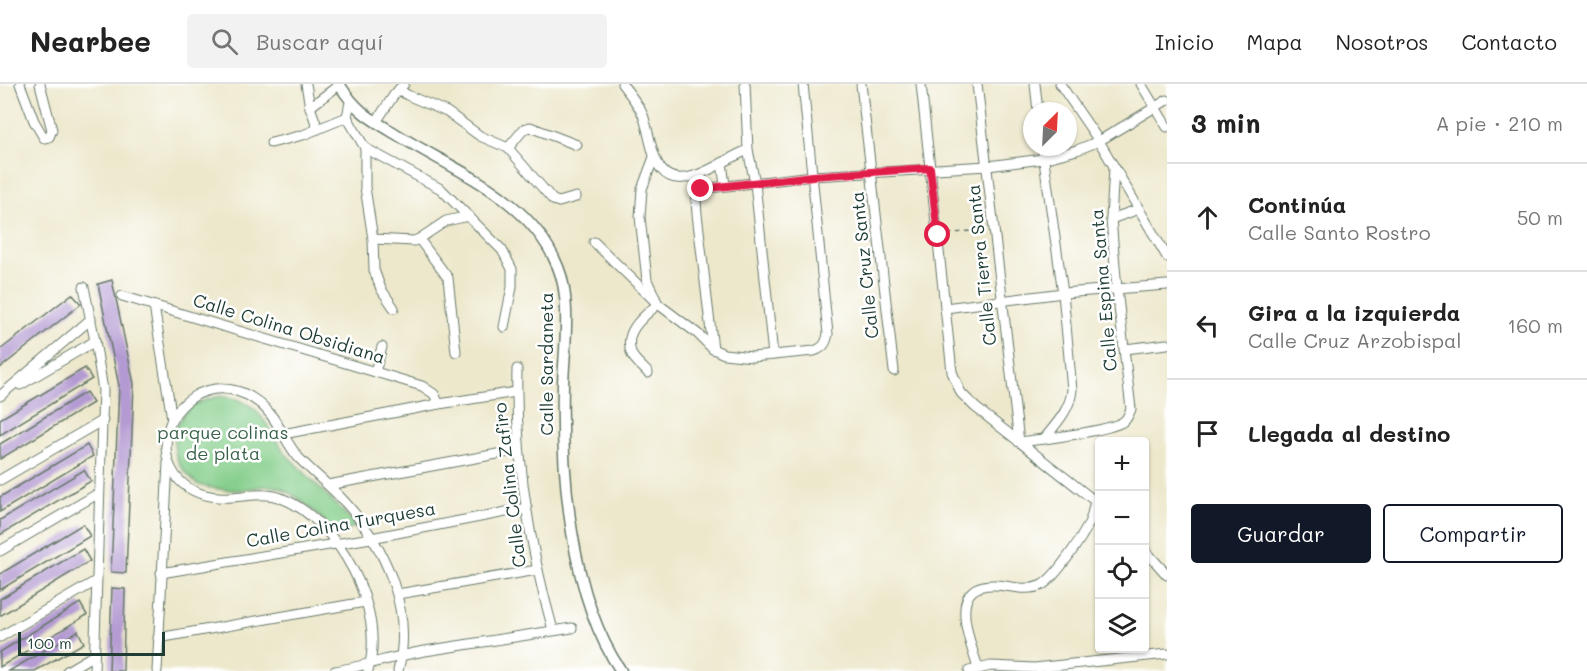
<!DOCTYPE html>
<html lang="es">
<meta charset="utf-8">
<style>
:root{--surface:#fff;--page:#f2f2f2;--text:#222;--muted:#767676;--line:#e0e0e0;--accent:#111827}
body{margin:0;font-family:Mali,sans-serif;background:var(--page);color:var(--text)}
.controls{position:absolute;right:18px;bottom:18px;display:grid;overflow:hidden;border-radius:6px;box-shadow:0 2px 4px #0004}
.controls button{width:54px;height:54px;display:grid;place-items:center;padding:0;border:0;border-bottom:2px solid var(--line);background:var(--surface);color:var(--text);font:30px sans-serif}
.compass{position:absolute;left:1023px;top:18px;width:54px;height:54px;border-radius:50%;background:var(--surface);box-shadow:0 2px 4px #0004;rotate:24deg}
.scale{position:absolute;left:18px;bottom:15px;width:147px;box-sizing:border-box;padding-left:6px;border:3px solid #1f3d34;border-top:0;font-size:16px;line-height:21px;white-space:nowrap;color:#1f3d34;-webkit-text-stroke:4px #fff;paint-order:stroke}
.stop{position:absolute;width:18px;height:18px;margin:-14px;border:4px solid #e11d48;border-radius:50%;background:#fff}
.stop.end{background:#e11d48;border-color:#fff;box-shadow:0 2px 6px #0008}
.list{margin:0;padding:0;list-style:none}
h2{display:flex;justify-content:space-between;align-items:center;height:78px;margin:0;padding:0 24px;font-size:26px}
h2 small{font-size:20px;font-weight:400;color:var(--muted)}
.list li{display:grid;grid-template-columns:39px 1fr auto;gap:18px;align-items:center;box-sizing:border-box;height:108px;padding:0 24px;border-top:2px solid var(--line)}
.list b{display:block;font-size:22px;white-space:nowrap}
.list p{margin:0;font-size:20px;white-space:nowrap;color:var(--muted)}
.list em{font-size:20px;font-style:normal;color:var(--muted)}
.actions{display:flex;gap:12px;padding:18px 24px}
.actions a{flex:1;padding:14px 0;border:2px solid var(--accent);border-radius:6px;text-align:center;font-size:21px;color:var(--accent)}
.actions .main{background:var(--accent);color:#fff}
.icon{flex:none;width:33px;height:33px;fill:none;stroke:currentColor;stroke-width:2;stroke-linecap:round;stroke-linejoin:round}
.map{position:relative;flex:none;width:1167px;height:587px;overflow:hidden}
header{display:flex;align-items:center;gap:36px;box-sizing:border-box;height:84px;padding:0 30px;background:var(--surface);border-bottom:2px solid var(--line)}
header strong{font-size:28px}
nav{display:flex;gap:33px;margin-inline-start:auto;font-size:21px}
.search{width:420px;height:54px;background:var(--page);display:flex;align-items:center;gap:15px;box-sizing:border-box;padding:0 21px;border-radius:6px;color:var(--muted);font-size:22px}
main{display:flex}
aside{flex:1;background:var(--surface)}
.map>svg:first-child{display:block}
.green{fill:#83cd89;stroke:#51855e;stroke-width:1.5}
.building{fill:#b39ad2}
.lines{fill:none;stroke-linecap:round;stroke-linejoin:round}
.minor-casing{stroke:#677969;stroke-width:11}
.tertiary-casing{stroke:#677969;stroke-width:13}
.path{stroke:#677969;stroke-width:1.5;stroke-dasharray:4.5 4.5;stroke-linecap:butt}
.minor{stroke:#fff;stroke-width:9}
.tertiary{stroke:#fff;stroke-width:10}
.route{stroke:#e11d48;stroke-width:8}
.labels{text-anchor:middle;stroke-width:5;stroke-linejoin:round;paint-order:stroke}
.street-label{font-size:18px;fill:#1f3d34;stroke:#fff}
.park-label{font-size:18px;fill:#386149;stroke:#fff}
</style>
<header>
<strong>Nearbee</strong>
<div class="search"><svg class="icon" aria-label="search" viewBox="0 0 24 24"><circle cx="10" cy="10" r="6"/><path d="M15 15l6 6"/></svg>Buscar aquí</div>
<nav><a>Inicio</a><a>Mapa</a><a>Nosotros</a><a>Contacto</a></nav>
</header>
<main>
<div class="map">
<svg width="1167" height="587" viewBox="0 0 1167 587">
<rect width="100%" height="100%" fill="#fff"/>
<filter id="ink" filterUnits="userSpaceOnUse"><feTurbulence type="fractalNoise" baseFrequency=".0167" numOctaves="2"/><feDisplacementMap in="SourceGraphic" scale="12" xChannelSelector="R" yChannelSelector="G"/><feConvolveMatrix kernelMatrix="1 2 1 2 8 2 1 2 1" color-interpolation-filters="sRGB"/></filter>
<filter id="wash" filterUnits="userSpaceOnUse"><feTurbulence type="fractalNoise" baseFrequency=".008" numOctaves="4" result="noise"/><feDisplacementMap in="SourceGraphic" scale="24" xChannelSelector="R" yChannelSelector="G"/><feGaussianBlur stdDeviation="1.35" result="paint"/><feColorMatrix in="noise" values="0 0 0 0 0 0 0 0 0 0 0 0 0 0 0 0 0 1.4 0 .05"/><feComposite in="paint" operator="in"/></filter>
<g filter="url(#wash)">
<rect width="100%" height="100%" fill="#ede8cc"/>
<path class="green" d="M220 312 238 315 254 324 264 336 285 369 357 442 337 450C319 433 303 414 280 404 266 398 250 407 235 406 224 406 209 404 199 401 195 399 192 396 189 392 169 374 169 342 190 324 199 317 209 315 220 312Z"/>
<g id="blocks">
<g class="building">
<path d="M112 196 134 300 126 489 111 488 119 302 98 200Z"/>
<path d="M72 210 81 220 0 284V266Z"/>
<path d="M85 284 92 295 0 351V335Z"/>
<path d="M86 308 93 319 0 375V360Z"/>
<path d="M87 361 93 372 0 428V413Z"/>
<path d="M84 386 91 397 0 451V436Z"/>
<path d="M83 440 90 452 0 506V490Z"/>
<path d="M83 465 90 477 0 532V515Z"/>
<path d="M112 504 125 505 123 587H109Z"/>
<path d="M80 519 87 531 0 583V568Z"/>
<path d="M78 547 84 559 35 587H9Z"/>
</g>
</g>
</g>
<g filter="url(#ink)">
<use href="#blocks" fill-opacity="0" stroke="#677969" stroke-width="1.5"/>
<g class="lines">
<g class="minor-casing">
<g id="minor">
<path d="M20 0 34 37 44 54 49 53 52 46 40 0"/>
<path d="M306 0 310 23 318 45"/>
<path d="M622 0C630 10 638 20 643 31 653 57 651 106 694 92 713 86 730 73 748 66"/>
<path d="M745 0 748 66 755 99 773 271"/>
<path d="M861 0 894 287"/>
<path d="M921 0 952 288 961 309 975 323 1100 421"/>
<path d="M977 0 1019 358"/>
<path d="M1035 0 1038 27"/>
<path d="M1060 0 1099 57 1167 173"/>
<path d="M1141 0 1167 43"/>
<path d="M399 5 407 11 447 28 480 52 508 64 553 116 559 118 576 113"/>
<path d="M310 23 339 1"/>
<path d="M347 33 365 64 441 105 502 166 512 185V203L504 243"/>
<path d="M376 38 394 11 404 0"/>
<path d="M271 59 303 51 347 33 350 18"/>
<path d="M1042 63 1063 209 1072 306C1070 326 1056 340 1044 355"/>
<path d="M365 64V103L373 155 374 186 381 205 394 224"/>
<path d="M508 64 524 45 530 43 577 61"/>
<path d="M722 79 725 101"/>
<path d="M1111 135 1139 125"/>
<path d="M373 155 414 157 419 155 446 137 469 132"/>
<path d="M419 155 448 194 456 268"/>
<path d="M594 158 658 220 698 250 713 265 724 270 752 273 814 267C823 264 826 260 828 250L803 0"/>
<path d="M84 203 95 257 103 306 94 587"/>
<path d="M122 212 422 302 434 310 439 320"/>
<path d="M154 222 172 335"/>
<path d="M945 224 1063 209 1167 201"/>
<path d="M713 265 697 130 696 117 701 105 813 92 988 82 1043 75 1077 66 1099 57 1167 16"/>
<path d="M1125 265 1167 260"/>
<path d="M517 285C515 373 529 461 553 546"/>
<path d="M375 288 382 263"/>
<path d="M648 289C643 283 635 277 632 271 622 248 643 233 658 220L647 196 640 133 642 105 654 73"/>
<path d="M20 301 95 257"/>
<path d="M0 312 91 235"/>
<path d="M283 350 439 320 516 308"/>
<path d="M1019 358C1038 356 1111 347 1124 337 1128 334 1129 329 1131 325L1117 205 1111 135 1114 84"/>
<path d="M0 396 103 336"/>
<path d="M328 401 519 366"/>
<path d="M1144 465 1167 491"/>
<path d="M0 467 99 409"/>
<path d="M161 489 371 454 527 424"/>
<path d="M398 510 537 486"/>
<path d="M0 553 96 497"/>
<path d="M158 554 365 518"/>
<path d="M978 584C970 557 945 498 996 501 1012 502 1027 508 1042 501 1055 494 1082 454 1089 439 1092 433 1093 424 1095 417"/>
<path d="M67 587 94 571"/>
<path d="M157 587 168 379"/>
<path d="M335 587C366 582 395 572 425 567L572 544"/>
<path d="M368 587C387 527 339 436 281 414 261 406 239 415 218 413 180 410 158 381 169 343 173 329 185 317 198 310 225 298 253 308 271 331 281 344 287 360 298 373 312 388 329 401 344 417 385 462 414 526 398 587"/>
<path d="M969 587 991 582 1034 584 1167 570"/>
</g>
</g>
<g class="tertiary-casing">
<path id="tertiary" d="M339 0C356 27 369 34 396 50 455 87 530 113 558 183 572 216 564 266 563 301 561 388 570 513 621 587"/>
</g>
<path class="path" d="M948 150 984 145"/>
<use href="#minor" class="minor"/>
<use href="#tertiary" class="tertiary"/>
</g>
</g>
<g class="lines" filter="url(#ink)">
<path class="route" d="M701 105 813 92 930 84 938 151"/>
</g>
<g class="labels">
<g class="street-label">
<text transform="translate(865 181) rotate(-96)" y="6">Calle Cruz Santa</text>
<text transform="translate(982 181) rotate(-96)" y="6">Calle Tierra Santa</text>
<text transform="translate(1104 206) rotate(-95)" y="6">Calle Espina Santa</text>
<text transform="translate(289 245) rotate(17)" y="6">Calle Colina Obsidiana</text>
<text transform="translate(547 280) rotate(-90)" y="6">Calle Sardaneta</text>
<text transform="translate(510 401) rotate(-97)" y="6">Calle Colina Zafiro</text>
<text transform="translate(341 441) rotate(-10)" y="6">Calle Colina Turquesa</text>
</g>
<g class="park-label">
<text x="223" y="355">parque colinas<tspan x="223" dy="21">de plata</tspan></text>
</g>
</g>
</svg>
<div class="controls">
<button>+</button>
<button>−</button>
<button><svg class="icon" aria-label="locate" viewBox="0 0 24 24"><circle cx="12" cy="12" r="6"/><path d="M12 2v4M12 18v4M2 12h4M18 12h4"/></svg></button>
<button><svg class="icon" aria-label="layers" viewBox="0 0 24 24"><path d="M12 4l9 5-9 5-9-5zM3 14l9 5 9-5"/></svg></button>
</div>
<svg class="compass" viewBox="-18 -18 36 36"><path d="M0-13l5 13h-10z" fill="#e53935"/><path d="M0 13l5-13h-10z" fill="#767676"/></svg>
<div class="scale">100 m</div>
<div class="stop" style="left:938px;top:151px"></div>
<div class="stop end" style="left:701px;top:105px"></div>
</div>
<aside>
<h2>3 min<small>A pie · 210 m</small></h2>
<ul class="list">
<li><svg class="icon" aria-label="ahead" viewBox="0 0 24 24"><path d="M12 20V5M6 11l6-6 6 6"/></svg><div><b>Continúa</b><p>Calle Santo Rostro</p></div><em>50 m</em></li>
<li><svg class="icon" aria-label="left" viewBox="0 0 24 24"><path d="M17 20v-9H6M10 6l-5 5 5 5"/></svg><div><b>Gira a la izquierda</b><p>Calle Cruz Arzobispal</p></div><em>160 m</em></li>
<li><svg class="icon" aria-label="arrive" viewBox="0 0 24 24"><path d="M6 21V4h12l-3 4 3 4H6"/></svg><div><b>Llegada al destino</b></div></li>
</ul>
<div class="actions"><a class="main">Guardar</a><a>Compartir</a></div>
</aside>
</main>
